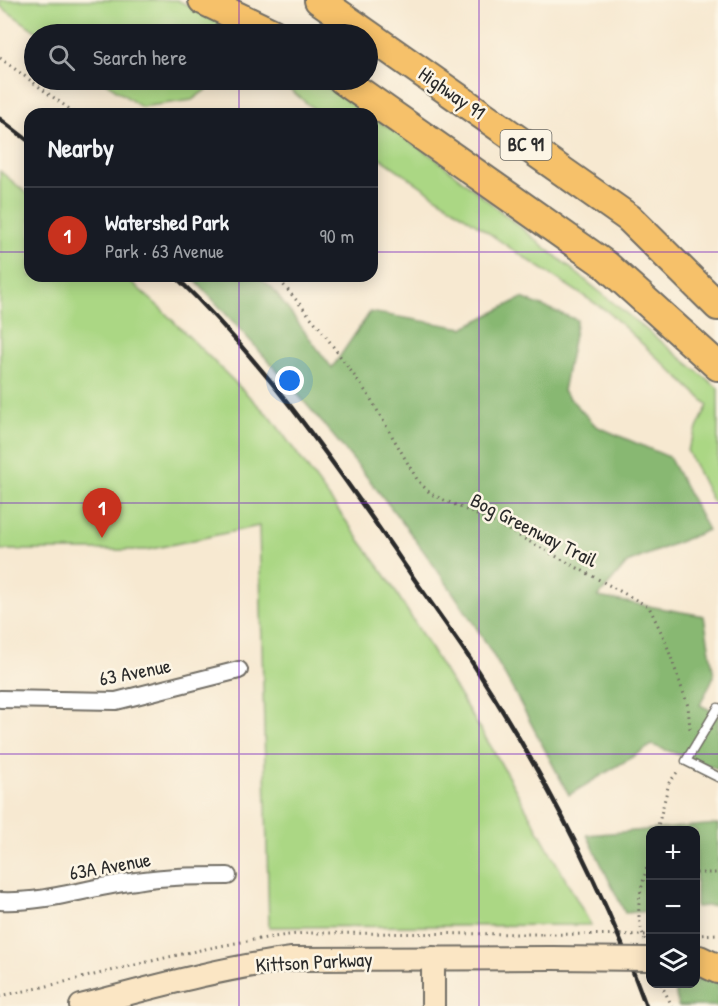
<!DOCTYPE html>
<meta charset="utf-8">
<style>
:root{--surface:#171b24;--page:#20242c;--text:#f1f3f6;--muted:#9ea1a6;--line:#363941;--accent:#c8321e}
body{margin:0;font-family:"Patrick Hand",sans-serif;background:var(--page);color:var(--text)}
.controls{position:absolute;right:18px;bottom:18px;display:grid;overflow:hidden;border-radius:12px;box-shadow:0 3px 15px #0003}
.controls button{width:54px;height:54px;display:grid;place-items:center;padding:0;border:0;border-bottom:2px solid var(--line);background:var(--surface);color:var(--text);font:30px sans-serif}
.you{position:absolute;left:290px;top:381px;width:21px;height:21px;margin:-15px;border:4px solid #fff;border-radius:50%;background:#1a73e8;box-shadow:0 0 0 9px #1a73e833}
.badge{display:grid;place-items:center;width:39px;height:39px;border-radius:50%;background:var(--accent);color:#fff;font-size:20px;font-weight:700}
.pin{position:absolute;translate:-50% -50px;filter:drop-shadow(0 2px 3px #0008)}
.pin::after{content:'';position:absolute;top:32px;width:21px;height:18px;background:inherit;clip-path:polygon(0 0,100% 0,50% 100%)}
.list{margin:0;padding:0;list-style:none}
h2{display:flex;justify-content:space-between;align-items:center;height:78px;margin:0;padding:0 24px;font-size:26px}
h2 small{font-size:20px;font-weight:400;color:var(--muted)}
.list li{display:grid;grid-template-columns:39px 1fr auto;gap:18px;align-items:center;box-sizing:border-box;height:96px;padding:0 24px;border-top:2px solid var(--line)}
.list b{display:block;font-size:22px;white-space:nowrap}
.list p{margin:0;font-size:20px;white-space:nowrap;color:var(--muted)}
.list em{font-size:20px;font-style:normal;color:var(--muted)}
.icon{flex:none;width:33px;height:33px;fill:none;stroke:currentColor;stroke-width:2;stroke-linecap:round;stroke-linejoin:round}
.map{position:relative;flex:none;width:718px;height:1006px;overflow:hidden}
.search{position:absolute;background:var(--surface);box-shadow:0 3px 15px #0003;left:24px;top:24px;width:354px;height:66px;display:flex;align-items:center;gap:15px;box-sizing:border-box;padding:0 21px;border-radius:33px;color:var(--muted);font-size:22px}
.panel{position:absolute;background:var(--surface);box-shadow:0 3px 15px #0003;left:24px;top:108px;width:354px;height:174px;border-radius:18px}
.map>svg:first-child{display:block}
.green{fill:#abd784;stroke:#6b8158;stroke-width:1.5}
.forest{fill:#88b872;stroke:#5a724e;stroke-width:1.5}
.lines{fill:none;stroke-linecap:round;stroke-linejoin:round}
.lane-casing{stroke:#726e65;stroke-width:11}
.street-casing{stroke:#726e65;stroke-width:20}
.secondary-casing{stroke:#726e65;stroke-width:26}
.highway-casing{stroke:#726e65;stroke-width:32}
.path{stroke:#726e65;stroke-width:3;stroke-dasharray:1.5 4.5;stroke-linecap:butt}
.lane{stroke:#fff;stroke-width:8}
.street{stroke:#fff;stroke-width:16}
.secondary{stroke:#fbe6c4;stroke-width:22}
.highway{stroke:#f6c16b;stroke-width:28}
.rail{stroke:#2b2b2b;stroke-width:4.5}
.secondary-bridge-casing{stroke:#726e65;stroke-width:26;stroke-linecap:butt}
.path-bridge{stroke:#726e65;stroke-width:3;stroke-dasharray:1.5 4.5;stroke-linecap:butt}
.secondary-bridge{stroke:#fbe6c4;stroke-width:22}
.grid{fill:none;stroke:#7b2cbf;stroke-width:1.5;stroke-opacity:0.55}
.labels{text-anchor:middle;stroke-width:5;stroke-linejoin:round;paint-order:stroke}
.shield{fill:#fcf5e5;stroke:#6a6863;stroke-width:1.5}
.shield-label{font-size:18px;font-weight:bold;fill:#2b2b2b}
.street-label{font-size:20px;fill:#2b2b2b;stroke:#fcf5e5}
</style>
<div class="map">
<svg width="718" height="1006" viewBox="0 0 718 1006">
<rect width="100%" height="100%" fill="#fcf5e5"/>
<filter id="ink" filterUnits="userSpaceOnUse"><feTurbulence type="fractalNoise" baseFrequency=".0167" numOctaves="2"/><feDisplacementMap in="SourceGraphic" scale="12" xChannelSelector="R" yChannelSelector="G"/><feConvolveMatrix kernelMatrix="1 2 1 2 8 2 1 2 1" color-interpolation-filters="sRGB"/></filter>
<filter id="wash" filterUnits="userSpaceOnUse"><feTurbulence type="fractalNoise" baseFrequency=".008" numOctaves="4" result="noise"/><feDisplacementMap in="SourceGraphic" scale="24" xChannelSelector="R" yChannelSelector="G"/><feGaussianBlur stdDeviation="1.35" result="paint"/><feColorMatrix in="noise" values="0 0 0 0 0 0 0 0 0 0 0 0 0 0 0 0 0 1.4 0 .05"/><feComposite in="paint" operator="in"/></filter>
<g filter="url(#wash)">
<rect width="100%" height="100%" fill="#f7e9d1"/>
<g class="green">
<path d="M0 0H177L248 34H40L0 6Z"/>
<path d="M102 80H219L192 100 141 107Z"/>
<path d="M247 80H316L368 114H320L287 87Z"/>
<path d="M372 117 435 158 718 388V503L712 501 687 450 708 405 607 311 519 254 372 152Z"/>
<path d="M0 171 30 196V276H124L156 304 272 419 386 576 496 755 591 925 269 927 259 526 147 550H0Z"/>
</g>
<g class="forest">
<path d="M191 276H257L272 288 332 368 370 312 463 328 522 298 577 320 563 391 596 426 669 457 708 530 627 563 598 597 704 616 714 676 700 705 718 714V769L652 745 569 795C538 738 509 678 474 624 392 498 293 386 191 276Z"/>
<path d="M718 824V905L696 907V830H650V911L625 913 587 835Z"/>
<path d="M718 978V1006H678L674 984H696V979Z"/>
</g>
</g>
<g filter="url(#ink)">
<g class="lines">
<g class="lane-casing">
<path id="lane" d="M718 708 686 761 718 777"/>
</g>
<g class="street-casing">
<g id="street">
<path d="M0 699 116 701 239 670"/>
<path d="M0 901C46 903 90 887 136 881 167 876 197 876 228 876"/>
</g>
</g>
<g class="secondary-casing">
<g id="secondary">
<path d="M81 1006C150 988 220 968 292 959L552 958"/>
<path d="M433 1006V958"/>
</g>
</g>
<g class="highway-casing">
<g id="highway">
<path d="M203 0 274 34"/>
<path d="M319 0 629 218 718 306"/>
<path d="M343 80 606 265 718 366"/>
<path d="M699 960 718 969"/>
</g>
</g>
<g class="path">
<path d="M0 58 76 114"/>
<path d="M276 276 319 327 369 396 418 481 431 494 497 524 649 607 665 640 688 706 690 729"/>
<path d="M657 830 669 783 678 771"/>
<path d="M696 873H718"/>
<path d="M696 935 718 934"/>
<path d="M645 940C632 907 642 888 650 856"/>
<path d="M661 984 672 1006"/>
<path d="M0 996C103 976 202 943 307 933L542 934"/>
</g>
<use href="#lane" class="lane"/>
<use href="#street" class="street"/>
<use href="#secondary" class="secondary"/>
<use href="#highway" class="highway"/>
<g class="rail">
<path d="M0 119 30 142"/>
<path d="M175 276C260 358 328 454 395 551 419 587 446 623 470 659 540 767 602 885 646 1006"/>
</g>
<g class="secondary-bridge-casing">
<path id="secondary-bridge" d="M552 958 650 959"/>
</g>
<path class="path-bridge" d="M542 934 650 935"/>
<use href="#secondary-bridge" class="secondary-bridge"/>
</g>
</g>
<path class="grid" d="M239 0V34M479 0V1006M239 80V114M0 252H30M372 252H718M239 276V1006M0 503H718M0 754H718"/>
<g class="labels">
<rect class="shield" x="500.5" y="130" width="51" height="30" rx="4.5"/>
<g class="shield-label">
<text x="526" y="151">BC 91</text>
</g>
<g class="street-label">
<text transform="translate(452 93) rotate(35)" y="7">Highway 91</text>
<text transform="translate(534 530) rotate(27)" y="7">Bog Greenway Trail</text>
<text transform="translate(135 672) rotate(-11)" y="7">63 Avenue</text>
<text transform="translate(110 866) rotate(-10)" y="7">63A Avenue</text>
<text transform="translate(314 962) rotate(-3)" y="7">Kittson Parkway</text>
</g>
</g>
</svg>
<div class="controls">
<button>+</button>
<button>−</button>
<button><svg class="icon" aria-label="layers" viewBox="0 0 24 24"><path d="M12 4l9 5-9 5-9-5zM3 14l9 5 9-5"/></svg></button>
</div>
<div class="you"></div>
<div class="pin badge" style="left:102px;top:538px">1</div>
<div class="search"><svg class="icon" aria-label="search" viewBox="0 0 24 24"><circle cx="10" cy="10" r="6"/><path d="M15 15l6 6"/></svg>Search here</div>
<section class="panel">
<h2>Nearby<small></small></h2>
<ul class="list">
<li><span class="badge">1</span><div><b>Watershed Park</b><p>Park · 63 Avenue</p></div><em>90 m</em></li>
</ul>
</section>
</div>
